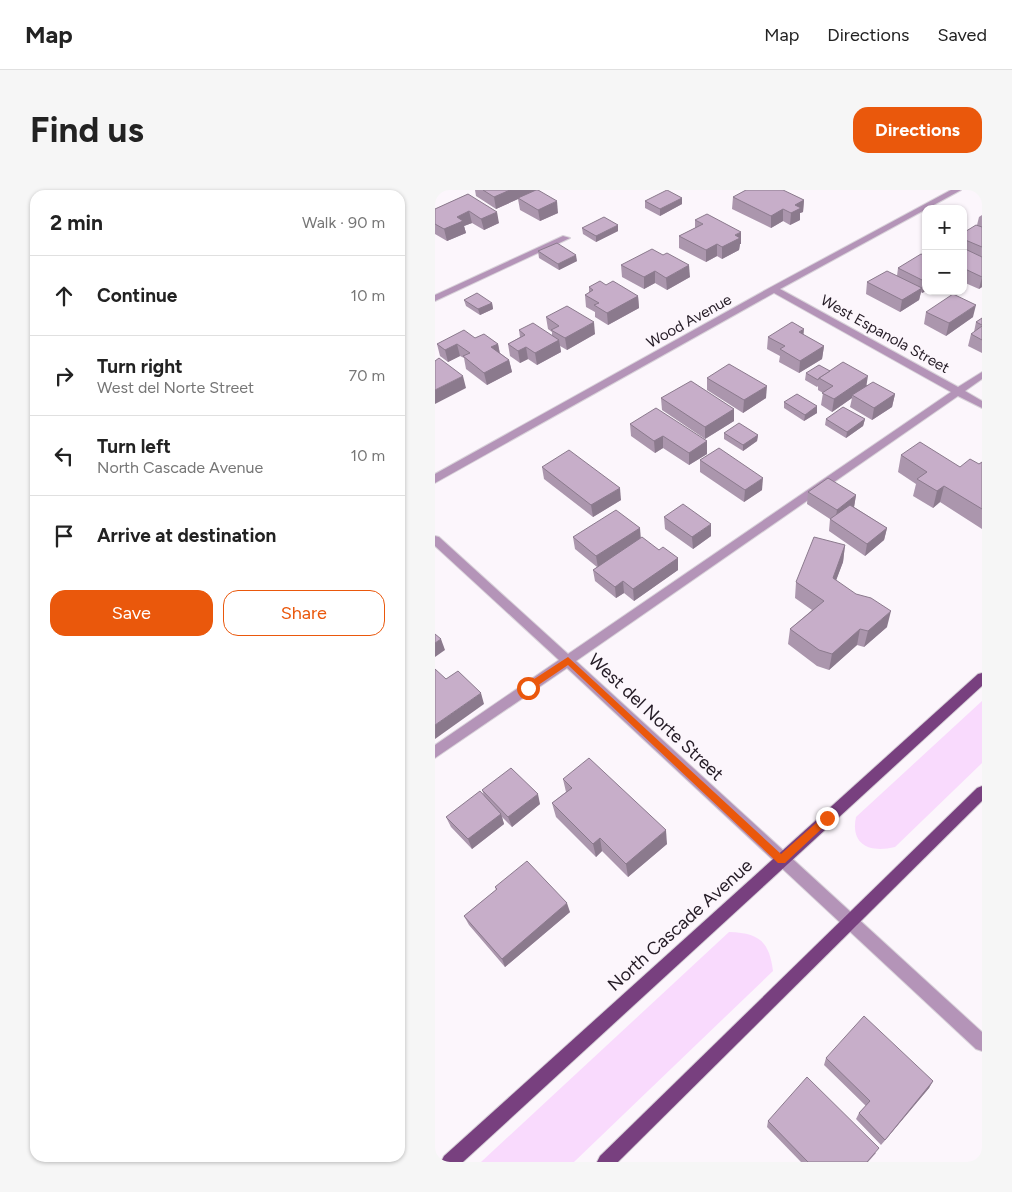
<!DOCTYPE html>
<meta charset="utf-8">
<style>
:root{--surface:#fff;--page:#f6f6f6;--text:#222;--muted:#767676;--line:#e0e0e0;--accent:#ea580c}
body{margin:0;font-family:Figtree,sans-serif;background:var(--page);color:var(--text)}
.controls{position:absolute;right:15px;top:15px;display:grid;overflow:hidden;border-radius:10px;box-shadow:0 1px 4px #0004}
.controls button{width:45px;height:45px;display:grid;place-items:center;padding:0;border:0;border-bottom:1px solid var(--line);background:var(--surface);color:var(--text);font:25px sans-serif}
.stop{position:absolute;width:15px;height:15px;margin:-11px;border:4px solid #ea580c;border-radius:50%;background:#fff}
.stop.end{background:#ea580c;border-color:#fff;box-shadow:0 1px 5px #0008}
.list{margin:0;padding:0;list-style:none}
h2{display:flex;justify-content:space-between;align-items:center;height:65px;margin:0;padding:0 20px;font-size:21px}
h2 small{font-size:16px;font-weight:400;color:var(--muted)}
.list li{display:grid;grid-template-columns:32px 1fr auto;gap:15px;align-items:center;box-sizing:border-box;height:80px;padding:0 20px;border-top:1px solid var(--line)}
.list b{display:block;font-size:19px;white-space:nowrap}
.list p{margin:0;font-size:16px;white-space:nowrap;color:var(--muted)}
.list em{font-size:16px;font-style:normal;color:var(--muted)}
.actions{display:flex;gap:10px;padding:15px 20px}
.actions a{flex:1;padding:11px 0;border:1px solid var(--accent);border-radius:15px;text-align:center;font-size:18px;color:var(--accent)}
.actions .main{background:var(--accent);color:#fff}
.icon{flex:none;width:28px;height:28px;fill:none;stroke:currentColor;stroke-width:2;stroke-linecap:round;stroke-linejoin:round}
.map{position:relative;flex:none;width:547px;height:972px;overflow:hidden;border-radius:15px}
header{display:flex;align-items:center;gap:30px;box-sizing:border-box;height:70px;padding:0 25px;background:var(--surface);border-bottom:1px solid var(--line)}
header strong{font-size:24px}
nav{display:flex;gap:28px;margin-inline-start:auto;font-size:18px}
.intro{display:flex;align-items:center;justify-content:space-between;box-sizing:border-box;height:120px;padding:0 30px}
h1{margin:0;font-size:35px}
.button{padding:12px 22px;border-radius:15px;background:var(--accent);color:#fff;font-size:18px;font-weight:700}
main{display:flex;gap:30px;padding:0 30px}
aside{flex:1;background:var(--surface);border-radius:15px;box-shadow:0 1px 4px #0004}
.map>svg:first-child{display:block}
.green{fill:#f9dafd}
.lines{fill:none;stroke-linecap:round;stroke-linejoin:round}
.minor-casing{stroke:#d9d3da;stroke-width:2}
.major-casing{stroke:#d9d3da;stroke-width:2}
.minor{fill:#b494b8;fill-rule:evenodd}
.major{fill:#78407f;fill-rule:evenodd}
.wall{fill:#ab96ad}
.shaded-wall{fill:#8b7a8d}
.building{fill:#c7aec9;stroke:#8b7a8d}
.route{fill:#ea580c}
.labels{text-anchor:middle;stroke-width:5;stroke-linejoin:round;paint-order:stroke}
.far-street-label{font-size:15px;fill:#241b25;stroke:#fcf6fc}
.street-label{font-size:18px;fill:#241b25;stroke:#fcf6fc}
</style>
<header>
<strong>Map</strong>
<nav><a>Map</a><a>Directions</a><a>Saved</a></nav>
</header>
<div class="intro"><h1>Find us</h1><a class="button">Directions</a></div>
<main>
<aside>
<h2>2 min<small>Walk · 90 m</small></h2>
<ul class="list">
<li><svg class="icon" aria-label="ahead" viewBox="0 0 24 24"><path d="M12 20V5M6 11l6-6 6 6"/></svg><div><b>Continue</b></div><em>10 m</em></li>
<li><svg class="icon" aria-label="right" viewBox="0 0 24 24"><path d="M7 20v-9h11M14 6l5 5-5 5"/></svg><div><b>Turn right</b><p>West del Norte Street</p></div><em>70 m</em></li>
<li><svg class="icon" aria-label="left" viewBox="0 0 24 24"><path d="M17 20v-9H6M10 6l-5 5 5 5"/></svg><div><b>Turn left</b><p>North Cascade Avenue</p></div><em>10 m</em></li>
<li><svg class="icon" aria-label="arrive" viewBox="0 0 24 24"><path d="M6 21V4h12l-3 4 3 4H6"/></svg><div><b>Arrive at destination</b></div></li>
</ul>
<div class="actions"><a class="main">Save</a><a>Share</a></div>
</aside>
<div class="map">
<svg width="547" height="972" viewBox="0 0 547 972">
<rect width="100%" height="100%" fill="#fcf6fc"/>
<g class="green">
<path d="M547 511V573L460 657C436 663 415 656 421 627Z"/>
<path d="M294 742C324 743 334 751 338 781L139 972H46Z"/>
</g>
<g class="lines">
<g class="minor-casing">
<g id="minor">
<path d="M516 0H526L345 99 523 197 547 182V189L530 201 547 211V218L523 206 141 471 547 842V861L541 859 132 478 0 568V555L124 470 0 356V346L4 347 133 464 516 202 339 103 0 293V284L336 97Z"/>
<path d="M128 46 135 48 0 111V105Z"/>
</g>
</g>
<g class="major-casing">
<g id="major">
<path d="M547 483V496L28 972H6L9 966 543 484Z"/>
<path d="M547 596V611L183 972H162L165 966 542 598Z"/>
</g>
</g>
<use href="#minor" class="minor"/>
<use href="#major" class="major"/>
</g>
<g class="wall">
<path d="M40 0H103L123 23 105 31 85 20 83 9 61 19 41 6Z"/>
<path d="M33 4 64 33 49 40 37 33 29 36 31 43 12 51 0 44V19Z"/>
<path d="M298 7 369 10 368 22 365 23V30L355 35 348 31 336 38 297 19Z"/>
<path d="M247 8V14L225 26 210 18V11Z"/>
<path d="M547 25V97L544 99 528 92V43L542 35 544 27Z"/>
<path d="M260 30 306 54H305L304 60 287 69 282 66 271 72 244 58V46L260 38Z"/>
<path d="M147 38 183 41 161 52 148 44Z"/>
<path d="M491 59V101L487 103 486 102 484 110 465 122 431 104 432 92 462 86 463 78 489 65Z"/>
<path d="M103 61 142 71 124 80 104 68Z"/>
<path d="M186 75 255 87 232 100 220 93 209 99 187 87Z"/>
<path d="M171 95 203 106 204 118 173 135 160 127V122L151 117 150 105 154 103V97Z"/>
<path d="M29 110 57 113 58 119 45 125 31 116Z"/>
<path d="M491 122 538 127 511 146 489 134Z"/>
<path d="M111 127 160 144 132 160 125 156 126 162 102 175 93 169 85 173 75 166 73 154 85 147 84 140 117 145V142L113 139Z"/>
<path d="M547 128V163L533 156 536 144 539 142 541 132Z"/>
<path d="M368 145 389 156 387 169 364 183 344 172 345 166 332 159 333 147Z"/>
<path d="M40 148 63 154 65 163 74 170 77 182 52 195 31 179 29 168 25 166 13 172 5 166 2 154Z"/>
<path d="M395 181 432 195 460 204 457 217 437 230 415 217 417 208 397 222 386 215 388 203 383 200V196L382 197 370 190 371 183Z"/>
<path d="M272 188 331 208 308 223 272 200Z"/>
<path d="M226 208 299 219V231L270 249 227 220Z"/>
<path d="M349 212 382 216V223L369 231 349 218Z"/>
<path d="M391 229H430L428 236 411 248 390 235Z"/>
<path d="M195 234 272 251V264L254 275 228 258 220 263 196 246Z"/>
<path d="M289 243 323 245 322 251 308 261 289 249Z"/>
<path d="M466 265 525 277 544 274 547 272V339L505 312 498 318 478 306 481 294 463 282Z"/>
<path d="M265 270 327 300 309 312 265 282Z"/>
<path d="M107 277 186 310 158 327 109 289Z"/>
<path d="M373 302 421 305 419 317 452 338 449 350 430 366 394 341 395 329 372 314Z"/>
<path d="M229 327 276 346 258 359 230 339Z"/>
<path d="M205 338V348L224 360 243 368V380L199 411 189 403 181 408 160 391 158 380 162 377 140 359 138 347Z"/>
<path d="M410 355 408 372 401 390 452 437 429 457 422 455 394 480 382 476 353 454 355 439 377 420 360 408 361 392Z"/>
<path d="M128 589 232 654 193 687 167 661 161 667 121 627 117 613 131 602Z"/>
<path d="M47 600 105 614 77 637 67 627 69 634 37 659 16 637 11 627 49 606Z"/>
<path d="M60 697 135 722 70 777 34 735 29 726 61 700Z"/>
<path d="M391 868 498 891 494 898 446 955 421 929 424 923 431 916 389 875Z"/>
<path d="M333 931 441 963 433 972H366L332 937Z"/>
</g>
<g class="shaded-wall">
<path d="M75 0H102L83 8V9L61 19 59 7Z"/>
<path d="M247 8V14L225 26V19Z"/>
<path d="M369 10 368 22 365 23V30L355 35 356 23 360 15Z"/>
<path d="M122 11 123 23 105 31 103 20Z"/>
<path d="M348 19V31L336 38V26Z"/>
<path d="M34 21 37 33 29 36 31 43 12 51 9 39 22 27Z"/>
<path d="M62 22 64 33 49 40 46 29Z"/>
<path d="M183 35V41L161 52V46Z"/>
<path d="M306 42V54H305L304 60 287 69V57L300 45Z"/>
<path d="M282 54V66L271 72V60Z"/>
<path d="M141 65 142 71 124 80 123 74Z"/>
<path d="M254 75 255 87 232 100 231 88Z"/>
<path d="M220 81V93L209 99V87Z"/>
<path d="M547 87V97L544 99Z"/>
<path d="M491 90V101L487 103 489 91Z"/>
<path d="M487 98 484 110 465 122 467 110Z"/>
<path d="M203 106 204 118 173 135 172 123Z"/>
<path d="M57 113 58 119 45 125 43 119Z"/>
<path d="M541 115 538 127 511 146 514 133Z"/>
<path d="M159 132 160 144 132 160 130 148Z"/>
<path d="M369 139 368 151 364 142Z"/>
<path d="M124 150 126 162 102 175 100 163Z"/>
<path d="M22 154 25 166 13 172 10 160Z"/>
<path d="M63 154 65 166 56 157Z"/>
<path d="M389 156 387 169 364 183 365 171Z"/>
<path d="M91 157 93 169 85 173 83 161Z"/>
<path d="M74 170 77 182 52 195 49 183Z"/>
<path d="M28 186 31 198 0 214V200Z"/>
<path d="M433 186 431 198 417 205V208L397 222 399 209Z"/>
<path d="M332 196 331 208 308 223 309 210Z"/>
<path d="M460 204 457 217 437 230 439 218Z"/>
<path d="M382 216V223L369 231 370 225Z"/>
<path d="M299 219V231L270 249V237Z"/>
<path d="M430 229 428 236 411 248 412 242Z"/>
<path d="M323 245 322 251 308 261V255Z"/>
<path d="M228 246V258L220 263 219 251Z"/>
<path d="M272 251V264L254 275V263Z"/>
<path d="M328 288 327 300 309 312 310 300Z"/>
<path d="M509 296 505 312 498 318 502 301Z"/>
<path d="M185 298 186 310 158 327 156 315Z"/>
<path d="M421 305 419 317 400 332 402 320Z"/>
<path d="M276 334V346L258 359 257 347Z"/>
<path d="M205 338 206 350 163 378 161 366Z"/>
<path d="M452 338 449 350 430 366 432 354Z"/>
<path d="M410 355 408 372 396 404 398 388Z"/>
<path d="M243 368V380L199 411 198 399Z"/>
<path d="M188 391 189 403 181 408 180 397Z"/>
<path d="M456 421 452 437 429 457 433 441Z"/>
<path d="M425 439 422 455 394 480 397 464Z"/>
<path d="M6 449 10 460 0 467V453Z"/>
<path d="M46 503 49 514 0 549V535Z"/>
<path d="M103 604 105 614 77 637 73 627Z"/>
<path d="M66 624 69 634 37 659 33 649Z"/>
<path d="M231 640 232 654 193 687 191 674Z"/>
<path d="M165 648 167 661 161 667 158 654Z"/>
<path d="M132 713 135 722 70 777 67 769Z"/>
<path d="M498 891 494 898 446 955 450 950Z"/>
</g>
<g class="building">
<path d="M48 0H75L59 7Z"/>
<path d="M101 0H103L122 11 103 20 83 8Z"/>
<path d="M232 0 247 8 225 19 210 11Z"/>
<path d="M311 0H348L369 10 360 15 366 18 356 23 348 19 336 26 298 7Z"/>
<path d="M33 4 62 22 46 29 34 21 22 27 28 31 9 39 0 34V19Z"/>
<path d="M272 24 306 42 300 45 305 48 287 57 282 54 271 60 244 46 268 34 260 30Z"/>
<path d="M169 27 183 35 161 46 147 38Z"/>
<path d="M541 35 547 37V57L528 49V43Z"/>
<path d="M122 53 141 65 123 74 103 61Z"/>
<path d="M528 58 547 67V87L528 78Z"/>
<path d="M217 59 228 65 232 63 254 75 231 88 220 81 209 87 186 75Z"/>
<path d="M486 64 491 66V90L489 91 463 78Z"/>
<path d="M452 81 487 98 467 110 432 92Z"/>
<path d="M165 91 171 95 178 91 203 106 172 123 159 115 164 113 150 105 158 100 154 97Z"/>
<path d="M42 103 57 113 43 119 29 110Z"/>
<path d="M518 104 541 115 514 133 491 122Z"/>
<path d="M132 116 159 132 130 148 116 140 124 136 111 127Z"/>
<path d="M547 128V135L541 132Z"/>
<path d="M357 132 369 139 364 142 389 156 365 171 345 159 350 156 333 147Z"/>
<path d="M98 133 124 150 100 163 91 157 83 161 73 154 90 145 84 140Z"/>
<path d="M547 136V150L536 144Z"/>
<path d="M29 140 40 148 49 144 63 154 56 157 74 170 49 183 28 166 35 163 22 154 10 160 2 154Z"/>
<path d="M4 168 28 186 0 200V171Z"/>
<path d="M408 172 433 186 399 209 387 203 398 196 384 188Z"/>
<path d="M294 174 332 196 309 210 272 188Z"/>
<path d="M384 175 395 181 384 188 383 190 371 183Z"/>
<path d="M256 191 299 219 270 237 226 208Z"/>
<path d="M438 192 460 204 439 218 417 205Z"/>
<path d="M362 204 382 216 370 225 349 212Z"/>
<path d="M408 217 430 229 412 242 391 229Z"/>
<path d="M221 218 272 251 254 263 228 246 219 251 195 234Z"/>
<path d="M304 233 323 245 308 255 289 243Z"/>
<path d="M485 252 525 277 535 269 544 274 547 272V319L509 296 502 301 482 289 492 282 466 265Z"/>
<path d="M284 258 328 288 310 300 265 270Z"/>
<path d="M134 260 185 298 156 315 107 277Z"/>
<path d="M393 288 421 305 402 320 373 302Z"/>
<path d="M248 314 276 334 257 347 229 327Z"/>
<path d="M415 315 452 338 432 354 395 329Z"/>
<path d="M181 320 205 338 161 366 138 347Z"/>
<path d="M207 347 224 360 228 357 243 368 198 399 188 391 180 397 158 380Z"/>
<path d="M379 347 410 355 398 388 421 404 436 408 456 421 433 441 425 439 397 464 384 460 355 439 389 411 361 392Z"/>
<path d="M0 444 6 449 0 453Z"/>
<path d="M0 479 11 489 23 481 46 503 0 535Z"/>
<path d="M154 568 231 640 191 674 165 648 158 654 117 613 137 598 128 589Z"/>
<path d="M76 578 103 604 73 627 47 600Z"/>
<path d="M45 601 66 624 33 649 11 627Z"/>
<path d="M92 671 132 713 67 769 29 726 62 699 60 697Z"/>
<path d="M429 826 498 891 450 950 424 923 435 911 391 868Z"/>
<path d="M372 887 444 958 432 972H373L333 931Z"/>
</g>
<path class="route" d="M133 467 346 664 389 626H395V631L350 673H343L133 475 96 500H90V495Z"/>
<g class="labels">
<g class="far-street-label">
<text transform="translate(254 131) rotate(-29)" y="5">Wood Avenue</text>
<text transform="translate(450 144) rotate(29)" y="5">West Espanola Street</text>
</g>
<g class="street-label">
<text transform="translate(221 527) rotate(43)" y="6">West del Norte Street</text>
<text transform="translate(245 735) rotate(-42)" y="6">North Cascade Avenue</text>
</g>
</g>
</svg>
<div class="controls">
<button>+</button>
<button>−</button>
</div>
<div class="stop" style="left:93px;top:498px"></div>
<div class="stop end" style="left:392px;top:628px"></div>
</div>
</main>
